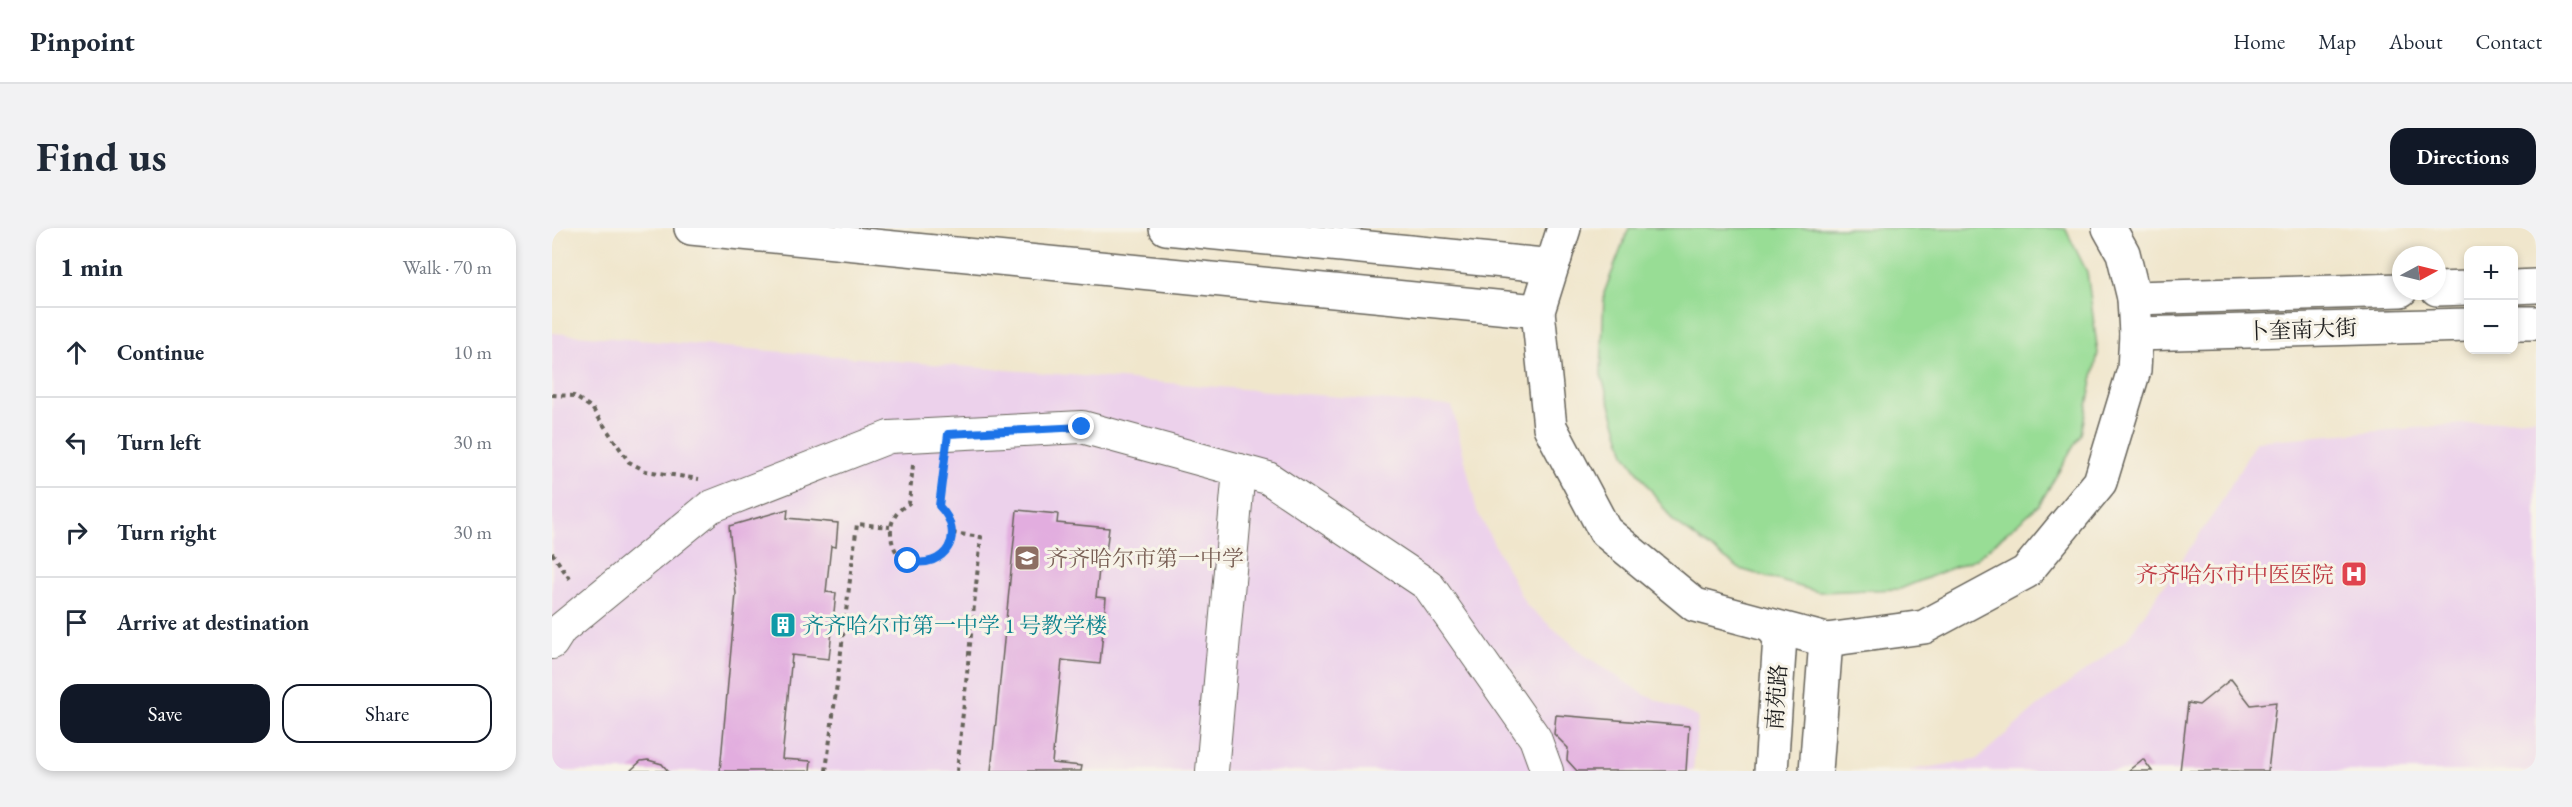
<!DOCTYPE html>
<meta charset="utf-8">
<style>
:root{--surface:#fff;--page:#f2f2f3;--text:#1f2937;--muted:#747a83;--line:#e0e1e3;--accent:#111827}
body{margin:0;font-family:"EB Garamond","Noto Serif SC",serif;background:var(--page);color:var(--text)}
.controls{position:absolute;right:18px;top:18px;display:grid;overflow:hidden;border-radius:12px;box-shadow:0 3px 9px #0003}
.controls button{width:54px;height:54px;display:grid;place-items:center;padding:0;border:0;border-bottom:2px solid var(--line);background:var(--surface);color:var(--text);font:30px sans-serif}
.compass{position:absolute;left:1840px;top:18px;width:54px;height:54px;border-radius:50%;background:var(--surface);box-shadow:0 3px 9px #0003;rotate:83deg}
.stop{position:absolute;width:18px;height:18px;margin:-14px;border:4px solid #1a73e8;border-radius:50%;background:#fff}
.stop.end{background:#1a73e8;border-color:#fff;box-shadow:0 2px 6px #0008}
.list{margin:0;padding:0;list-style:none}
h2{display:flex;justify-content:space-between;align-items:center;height:78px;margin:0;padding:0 24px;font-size:26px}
h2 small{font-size:20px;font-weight:400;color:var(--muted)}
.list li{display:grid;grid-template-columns:39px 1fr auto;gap:18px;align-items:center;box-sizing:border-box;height:90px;padding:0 24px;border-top:2px solid var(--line)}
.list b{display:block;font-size:22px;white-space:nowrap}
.list em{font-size:20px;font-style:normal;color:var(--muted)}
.actions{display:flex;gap:12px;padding:18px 24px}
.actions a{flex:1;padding:14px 0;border:2px solid var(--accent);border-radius:18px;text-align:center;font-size:21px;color:var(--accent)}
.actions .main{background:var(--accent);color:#fff}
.icon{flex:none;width:33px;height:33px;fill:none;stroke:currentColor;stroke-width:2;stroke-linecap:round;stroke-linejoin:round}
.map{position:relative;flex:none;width:1984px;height:543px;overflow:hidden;border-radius:18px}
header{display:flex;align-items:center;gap:36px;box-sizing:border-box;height:84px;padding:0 30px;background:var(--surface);border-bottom:2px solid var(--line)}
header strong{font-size:28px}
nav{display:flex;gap:33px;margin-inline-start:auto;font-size:21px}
.intro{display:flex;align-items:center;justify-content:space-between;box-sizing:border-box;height:144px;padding:0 36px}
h1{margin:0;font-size:42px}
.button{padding:15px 27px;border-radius:18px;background:var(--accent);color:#fff;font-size:21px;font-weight:700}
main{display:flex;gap:36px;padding:0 36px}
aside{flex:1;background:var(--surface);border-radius:18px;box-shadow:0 3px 9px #0003}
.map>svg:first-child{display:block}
.built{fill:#ecd1eb}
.green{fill:#98dd95;stroke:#5a7c58;stroke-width:1.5}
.building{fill:#e2addf}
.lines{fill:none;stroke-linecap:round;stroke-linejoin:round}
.minor-casing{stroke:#66635a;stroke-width:34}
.major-casing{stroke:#66635a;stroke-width:36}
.path{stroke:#66635a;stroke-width:4;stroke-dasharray:4.5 4.5;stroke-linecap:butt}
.minor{stroke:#fff;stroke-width:32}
.major{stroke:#fff;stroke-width:33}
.route{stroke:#1a73e8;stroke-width:8}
.labels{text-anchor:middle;stroke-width:6;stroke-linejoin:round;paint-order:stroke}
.street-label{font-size:22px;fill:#1c1c1c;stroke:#f7f3e8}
.education-label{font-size:22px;fill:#785e54;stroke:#f7f3e8;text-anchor:start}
.health-label{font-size:22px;fill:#be3a42;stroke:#f7f3e8;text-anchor:end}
.culture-label{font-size:22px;fill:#0d838f;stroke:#f7f3e8;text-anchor:start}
</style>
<header>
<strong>Pinpoint</strong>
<nav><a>Home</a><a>Map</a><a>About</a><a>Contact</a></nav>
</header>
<div class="intro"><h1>Find us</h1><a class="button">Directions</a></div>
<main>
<aside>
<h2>1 min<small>Walk · 70 m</small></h2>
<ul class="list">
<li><svg class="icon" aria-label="ahead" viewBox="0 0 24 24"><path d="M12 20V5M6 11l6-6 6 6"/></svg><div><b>Continue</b></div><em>10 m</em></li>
<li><svg class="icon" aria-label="left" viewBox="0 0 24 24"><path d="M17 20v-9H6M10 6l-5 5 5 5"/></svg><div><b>Turn left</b></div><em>30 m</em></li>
<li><svg class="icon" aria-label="right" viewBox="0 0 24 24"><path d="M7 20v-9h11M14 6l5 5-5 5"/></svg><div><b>Turn right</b></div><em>30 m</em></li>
<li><svg class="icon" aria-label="arrive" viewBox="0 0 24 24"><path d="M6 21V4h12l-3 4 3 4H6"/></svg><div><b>Arrive at destination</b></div></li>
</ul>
<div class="actions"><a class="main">Save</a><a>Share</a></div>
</aside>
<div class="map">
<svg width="1984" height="543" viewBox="0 0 1984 543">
<rect width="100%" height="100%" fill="#f7f3e8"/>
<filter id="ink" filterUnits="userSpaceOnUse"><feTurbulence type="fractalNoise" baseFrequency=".0167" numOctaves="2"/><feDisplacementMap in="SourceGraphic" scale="12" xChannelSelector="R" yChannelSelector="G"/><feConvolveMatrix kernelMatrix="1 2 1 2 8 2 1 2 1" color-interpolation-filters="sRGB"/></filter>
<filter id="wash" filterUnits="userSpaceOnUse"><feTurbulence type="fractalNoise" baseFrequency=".008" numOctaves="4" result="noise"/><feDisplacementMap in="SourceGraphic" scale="24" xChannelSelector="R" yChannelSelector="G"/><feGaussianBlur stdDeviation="1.35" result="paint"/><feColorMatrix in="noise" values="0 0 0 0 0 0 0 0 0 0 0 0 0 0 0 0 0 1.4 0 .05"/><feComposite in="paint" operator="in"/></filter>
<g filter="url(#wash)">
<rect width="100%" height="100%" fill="#f0e6cc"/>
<g class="built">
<path d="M0 105 900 178 925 283 974 377 1034 428 1093 467 1146 489 1141 543H0Z"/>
<path d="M1984 190V543H1351L1424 532 1485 479 1574 412 1665 281 1704 213Z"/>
</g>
<path class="green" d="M1077 0H1513L1535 44 1546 125 1529 206 1487 277 1425 330 1348 361 1266 364 1188 341 1121 293 1073 226 1049 147 1052 65Z"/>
<g id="blocks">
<g class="building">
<path d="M236 281 235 290 286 295 284 319 279 318 274 364 284 365 277 431 240 427 230 531 259 533 258 543H168L184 366 177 298Z"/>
<path d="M465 282 506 286 505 295 557 300 554 324 549 323 544 369 554 370 548 436 510 432 500 535 530 538 529 543H439Z"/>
<path d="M1679 451 1699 477 1724 474 1716 543H1628L1636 475 1647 477Z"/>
<path d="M1004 487 1137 498 1134 543H1025L1015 532 1016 520 1002 506Z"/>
<path d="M1591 531 1600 543H1576Z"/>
<path d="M96 532 110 536 116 543H78L89 533Z"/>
</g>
</g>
</g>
<g filter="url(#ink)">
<use href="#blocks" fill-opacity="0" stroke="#66635a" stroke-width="1.5"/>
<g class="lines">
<g class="minor-casing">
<g id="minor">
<path d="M0 415 9 401 158 279 337 209 530 199 716 250 876 357 983 510 995 543"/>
<path d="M660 543 687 242"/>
</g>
</g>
<g class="major-casing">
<g id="major">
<path d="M139 0 986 83"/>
<path d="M614 0 991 37 1003 30"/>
<path d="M1012 0 986 83 998 199 1053 303 1143 377 1274 412 1372 399 1474 344 1548 254 1582 142 1584 106 1582 70 1571 25 1557 0"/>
<path d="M1962 59 1984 58"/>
<path d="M1885 61 1916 60"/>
<path d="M1582 70 1849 62"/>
<path d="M1962 95H1984"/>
<path d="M1584 106 1916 97"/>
<path d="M1219 543 1228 409 1219 398"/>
<path d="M1264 543 1274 412"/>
</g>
</g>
<g class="path">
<path d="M0 167 22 168 40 180 77 234 94 243 147 251"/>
<path d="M361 237 357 275C346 282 338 291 339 305 341 363 435 326 387 278L392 236"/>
<path d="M400 305 429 309 405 543"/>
<path d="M0 325 20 354"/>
<path d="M274 543 305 296 338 299"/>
</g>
<use href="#minor" class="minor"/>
<use href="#major" class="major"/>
</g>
</g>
<g class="lines" filter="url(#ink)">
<path class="route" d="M356 333C394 342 415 306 387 278L396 206 530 199"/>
</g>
<defs>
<g id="school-square" transform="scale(1.35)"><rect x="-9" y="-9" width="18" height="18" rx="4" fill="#8d6e63" stroke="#f7f3e8"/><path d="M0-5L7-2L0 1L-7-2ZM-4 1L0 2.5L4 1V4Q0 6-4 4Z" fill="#fff"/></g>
<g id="hospital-square" transform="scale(1.35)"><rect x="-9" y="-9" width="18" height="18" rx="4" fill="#e0444e" stroke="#f7f3e8"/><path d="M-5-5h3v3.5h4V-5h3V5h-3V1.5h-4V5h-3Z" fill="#fff"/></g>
<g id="building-square" transform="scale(1.35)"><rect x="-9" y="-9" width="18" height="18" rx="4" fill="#0f9aa8" stroke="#f7f3e8"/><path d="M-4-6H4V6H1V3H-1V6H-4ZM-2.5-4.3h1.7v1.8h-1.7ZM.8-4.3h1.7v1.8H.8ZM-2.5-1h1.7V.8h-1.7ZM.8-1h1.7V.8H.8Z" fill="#fff"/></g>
</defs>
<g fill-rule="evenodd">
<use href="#school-square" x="475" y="330"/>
<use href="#hospital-square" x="1802" y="346"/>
<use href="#building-square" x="231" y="397"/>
</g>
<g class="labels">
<g class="street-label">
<text transform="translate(1750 101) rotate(-2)" y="8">卜奎南大街</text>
<text transform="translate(1224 469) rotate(-86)" y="8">南苑路</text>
</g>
<g class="education-label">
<text x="494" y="338">齐齐哈尔市第一中学</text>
</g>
<g class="health-label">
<text x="1782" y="354">齐齐哈尔市中医医院</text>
</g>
<g class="culture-label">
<text x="250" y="405">齐齐哈尔市第一中学 1 号教学楼</text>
</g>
</g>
</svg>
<div class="controls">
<button>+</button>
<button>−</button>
</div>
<svg class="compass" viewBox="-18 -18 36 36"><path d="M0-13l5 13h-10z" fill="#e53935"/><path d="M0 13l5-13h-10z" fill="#747a83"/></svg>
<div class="stop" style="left:356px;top:333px"></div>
<div class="stop end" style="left:530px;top:199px"></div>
</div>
</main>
